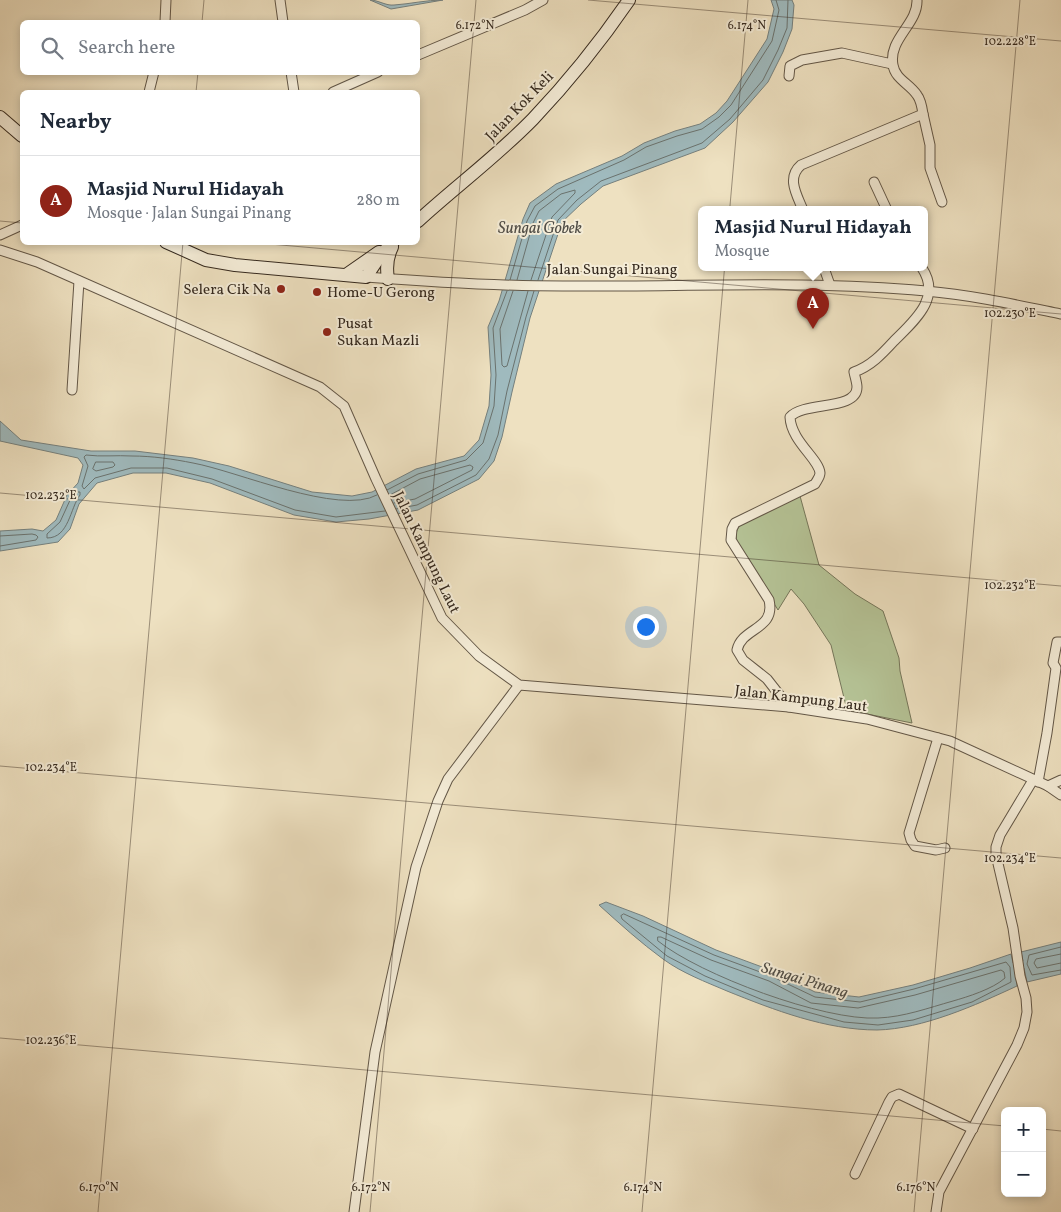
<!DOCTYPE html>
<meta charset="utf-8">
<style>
:root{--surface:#fff;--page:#f2f2f3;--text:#1f2937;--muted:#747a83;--line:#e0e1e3;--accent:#8f2418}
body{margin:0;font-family:Vollkorn,serif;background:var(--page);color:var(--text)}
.controls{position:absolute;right:15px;bottom:15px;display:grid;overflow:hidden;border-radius:8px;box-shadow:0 2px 8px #0003}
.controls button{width:45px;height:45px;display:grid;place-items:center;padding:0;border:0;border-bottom:1px solid var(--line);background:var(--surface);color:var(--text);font:25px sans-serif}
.you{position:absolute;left:645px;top:626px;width:18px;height:18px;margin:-12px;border:4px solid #fff;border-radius:50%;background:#1a73e8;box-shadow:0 0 0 8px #1a73e833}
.badge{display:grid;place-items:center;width:32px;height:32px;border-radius:50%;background:var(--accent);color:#fff;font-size:16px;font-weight:700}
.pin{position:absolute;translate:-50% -41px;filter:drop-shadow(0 1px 2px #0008)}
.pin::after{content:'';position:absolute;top:26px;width:18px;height:15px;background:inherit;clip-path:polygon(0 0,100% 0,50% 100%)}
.popup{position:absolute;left:698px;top:206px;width:230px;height:65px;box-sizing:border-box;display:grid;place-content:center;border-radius:8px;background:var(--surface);filter:drop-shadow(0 1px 4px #0005);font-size:16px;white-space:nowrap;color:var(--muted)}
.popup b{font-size:19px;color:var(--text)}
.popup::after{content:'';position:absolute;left:50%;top:100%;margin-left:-10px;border:10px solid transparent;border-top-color:var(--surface)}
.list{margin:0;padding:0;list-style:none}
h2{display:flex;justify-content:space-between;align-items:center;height:65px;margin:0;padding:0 20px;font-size:21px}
h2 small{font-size:16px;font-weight:400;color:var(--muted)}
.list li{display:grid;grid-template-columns:32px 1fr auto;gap:15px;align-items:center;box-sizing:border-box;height:90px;padding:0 20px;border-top:1px solid var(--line)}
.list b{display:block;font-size:19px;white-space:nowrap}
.list p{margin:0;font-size:16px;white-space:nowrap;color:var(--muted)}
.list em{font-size:16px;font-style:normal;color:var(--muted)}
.icon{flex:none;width:28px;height:28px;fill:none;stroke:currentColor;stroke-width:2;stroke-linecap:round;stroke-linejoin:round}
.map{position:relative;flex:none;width:1061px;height:1212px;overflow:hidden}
.search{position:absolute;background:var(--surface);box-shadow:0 2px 8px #0003;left:20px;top:20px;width:400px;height:55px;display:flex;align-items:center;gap:12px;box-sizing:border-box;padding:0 18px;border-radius:8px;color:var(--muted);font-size:19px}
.panel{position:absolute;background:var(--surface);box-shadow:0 2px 8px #0003;left:20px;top:90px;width:400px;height:155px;border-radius:8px}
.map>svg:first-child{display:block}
.green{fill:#b5c396;stroke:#75765a}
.water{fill:#9fbabe;stroke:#75807e}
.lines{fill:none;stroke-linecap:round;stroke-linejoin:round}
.shore{stroke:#6a726e;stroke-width:1}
.street-casing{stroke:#635747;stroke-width:11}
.secondary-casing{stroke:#35291e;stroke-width:14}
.street{stroke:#f4ecd7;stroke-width:9}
.secondary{stroke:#f4ecd7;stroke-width:12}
.ticks{fill:none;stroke:#35291e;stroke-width:1;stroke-opacity:0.45}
.poi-dot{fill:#8f2418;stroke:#f4ecd7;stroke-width:2}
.labels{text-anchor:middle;stroke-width:4;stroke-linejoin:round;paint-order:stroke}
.street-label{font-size:15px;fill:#35291e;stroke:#f4ecd7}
.poi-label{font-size:15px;fill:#35291e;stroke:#f4ecd7;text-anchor:start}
.water-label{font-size:16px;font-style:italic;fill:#504d46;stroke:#f4ecd7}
.ticks-label{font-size:12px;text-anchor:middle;fill:#35291e;stroke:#f4ecd7;stroke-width:4;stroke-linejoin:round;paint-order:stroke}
</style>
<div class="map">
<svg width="1061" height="1212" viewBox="0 0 1061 1212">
<rect width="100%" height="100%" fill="#eee1c1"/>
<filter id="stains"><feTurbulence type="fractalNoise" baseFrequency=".004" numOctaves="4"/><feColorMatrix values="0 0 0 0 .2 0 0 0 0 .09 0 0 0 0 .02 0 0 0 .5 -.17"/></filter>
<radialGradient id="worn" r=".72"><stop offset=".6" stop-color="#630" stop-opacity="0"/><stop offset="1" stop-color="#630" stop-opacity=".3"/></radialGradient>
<path class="green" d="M800 496 819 565 855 594 883 611 899 658 900 671 912 723 847 710 831 645 804 604 791 589 778 610 738 545C735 535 735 531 742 523Z"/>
<g class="water">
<path d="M370 0C378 0 386 6 394 5 410 4 426 0 443 0L391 9Z"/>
<path d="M771 0H792L794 5 792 29 783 52 768 82 733 122 705 148 603 186 581 204 562 222 530 318 512 392 502 437 494 461 479 479 418 510 369 519 336 522 294 515 210 483 166 473H133L97 483 79 504 70 529 58 542 0 551V531L32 529 43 531 56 520 67 495 78 483 83 465 78 458 0 441V421L21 440 91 451H135L193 458 229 466 312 492 352 496 372 492 416 469 464 456 479 440 489 406 491 375 488 327 499 301 523 219 530 203 556 184 622 156 644 143 675 131 700 124 716 113 727 101 767 39 774 9Z"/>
<path d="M606 902 643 916 716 950 773 971 815 992 859 997 913 985 970 968 1011 954 1013 963 1023 961 1021 952 1061 942V974L1027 982 1024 968 1015 970 1017 986C976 1005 923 1029 877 1030 826 1030 774 1010 727 991 706 982 682 973 663 959 641 943 620 924 599 905Z"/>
</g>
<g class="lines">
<g class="shore">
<path d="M510 280 527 221 535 206 558 189 624 160 646 147 677 136 702 129 719 117 731 105 772 41 779 10 776 0"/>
<path d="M517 280 533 223 539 211 561 194 575 190V193L552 217 531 280"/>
<path d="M538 280 558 220 577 200 601 181 702 143 730 119 763 80 778 50 787 28 788 0"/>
<path d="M513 291 500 329 502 365 504 367 507 366 528 291"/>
<path d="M96 462H113L115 465 113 467 96 471 93 469Z"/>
<path d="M387 490 418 474 466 460 483 443 494 406 496 375 493 328 507 291"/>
<path d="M77 492H80V495C70 508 69 538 47 538V534L60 522 71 498Z"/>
<path d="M377 495C339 516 237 471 193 463 173 459 152 456 132 456 117 455 101 457 86 455L84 457 88 466 82 486 84 489 95 478 131 468H167L212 479 295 510 336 517 385 511"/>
<path d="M390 495 420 479 470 465 473 467 472 470 415 499 394 503"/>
<path d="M396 509 417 505 476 475 489 459 498 435 507 391 526 317 534 291"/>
<path d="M0 536 32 534 36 535 38 537 36 540 0 546"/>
<path d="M624 914 714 955 771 976 815 997 860 1002 914 989 1006 962 1010 967 1011 982 972 1002 913 1020 878 1025 844 1022 763 1000 705 976 667 956 622 919 621 916Z"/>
<path d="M658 937H661L711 960 769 981 811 1003 858 1008 915 995 1001 970 1004 972 1005 978C993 989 967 997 953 1001 928 1008 904 1017 878 1018 824 1021 700 975 658 941Z"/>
<path d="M1061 947 1029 955 1027 964 1032 975 1061 970"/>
<path d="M1061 954 1036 959 1034 963 1037 968 1061 963"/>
</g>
<g class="street-casing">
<g id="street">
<path d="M280 0 283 22"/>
<path d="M165 22 166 0"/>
<path d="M418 55 525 10 543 0"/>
<path d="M291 72 294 92"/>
<path d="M789 76 790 66 802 60 842 53 892 64"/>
<path d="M149 92 154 72"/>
<path d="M333 92 378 72"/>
<path d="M923 114 930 145V168L942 202"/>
<path d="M874 182 887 210"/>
<path d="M803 210C797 195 786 178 801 165L923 114C922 107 921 100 917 95 910 84 895 79 893 65 888 39 918 24 917 0"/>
<path d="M0 235 22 225"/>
<path d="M0 250 37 262 320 387 344 406 376 479 442 618 479 656 519 685 789 707 867 719 950 741 1048 786 1061 795"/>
<path d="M824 268 830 285"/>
<path d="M366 277C431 282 497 286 563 286 684 287 806 280 926 291 972 295 1017 305 1061 314"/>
<path d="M72 390 79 281"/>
<path d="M789 707 767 679 743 660 737 650C742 627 776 630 769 600L731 540 732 529 735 523 815 484C817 480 820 477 820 473 819 459 791 441 790 417 804 401 857 411 857 387 857 383 855 377 854 372 871 366 882 354 894 341 914 321 942 298 922 268"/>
<path d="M938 738 909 833 911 840 915 846 936 850 945 848"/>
<path d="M1038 782 1047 733 1056 668 1053 663 1057 642H1061"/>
<path d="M1048 786 1061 780"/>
<path d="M855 1174 889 1102 892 1097 899 1094 973 1129"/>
<path d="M354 1212 375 1052 416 867 438 801 448 779 519 685"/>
<path d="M936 1212 939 1192 1017 1045 1024 1028 1027 1012 1026 998 1020 976 1013 928 996 855V847L1000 835 1033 780"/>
</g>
</g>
<g class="secondary-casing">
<g id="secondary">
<path d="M0 117 22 136"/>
<path d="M418 221C455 187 497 156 533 119 567 83 601 41 629 0"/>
<path d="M166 242 206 260 235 265 366 277 380 256 393 242"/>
<path d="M346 275 379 252"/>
<path d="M388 279C386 267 387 257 392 247"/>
</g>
</g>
<use href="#street" class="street"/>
<use href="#secondary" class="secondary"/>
</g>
<path class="ticks" d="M588 0 1061 41M202 22 204 0M196 92 198 72M0 221 22 223M247 242 1061 314M0 493 1061 586M0 766 1061 858M0 1038 1005 1126M1042 1129 1061 1131M98 1212 183 242M370 1212 476 0M642 1212 748 0M914 1212 1020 0"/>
<g class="poi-dot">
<circle cx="281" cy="289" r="5"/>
<circle cx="317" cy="292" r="5"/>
<circle cx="327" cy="332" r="5"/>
</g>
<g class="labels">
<g class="street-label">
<text transform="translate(519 106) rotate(-46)" y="5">Jalan Kok Keli</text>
<text x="612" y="274">Jalan Sungai Pinang</text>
<text transform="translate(427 552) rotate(64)" y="5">Jalan Kampung Laut</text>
<text transform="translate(801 698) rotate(7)" y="5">Jalan Kampung Laut</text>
</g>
<g class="poi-label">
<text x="271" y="294" text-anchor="end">Selera Cik Na</text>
<text x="327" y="297">Home-U Gerong</text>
<text x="337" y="328">Pusat<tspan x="337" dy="17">Sukan Mazli</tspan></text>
</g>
<g class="water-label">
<text x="540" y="233">Sungai Gobek</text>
<text transform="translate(805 979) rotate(17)" y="6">Sungai Pinang</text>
</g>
</g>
<g class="ticks-label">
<text x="475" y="29">6.172°N</text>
<text x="747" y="29">6.174°N</text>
<text x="1010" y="45">102.228°E</text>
<text x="1010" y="317">102.230°E</text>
<text x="51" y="499">102.232°E</text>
<text x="1010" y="589">102.232°E</text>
<text x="51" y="771">102.234°E</text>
<text x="1010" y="862">102.234°E</text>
<text x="51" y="1044">102.236°E</text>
<text x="99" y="1191">6.170°N</text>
<text x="371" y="1191">6.172°N</text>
<text x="643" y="1191">6.174°N</text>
<text x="916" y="1191">6.176°N</text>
</g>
<rect width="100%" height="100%" filter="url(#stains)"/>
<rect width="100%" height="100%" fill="url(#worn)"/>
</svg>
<div class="controls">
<button>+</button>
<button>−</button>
</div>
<div class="you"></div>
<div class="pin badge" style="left:813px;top:329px">A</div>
<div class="popup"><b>Masjid Nurul Hidayah</b>Mosque</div>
<div class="search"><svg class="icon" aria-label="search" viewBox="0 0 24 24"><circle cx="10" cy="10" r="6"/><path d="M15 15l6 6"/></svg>Search here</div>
<section class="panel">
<h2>Nearby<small></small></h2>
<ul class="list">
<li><span class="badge">A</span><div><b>Masjid Nurul Hidayah</b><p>Mosque · Jalan Sungai Pinang</p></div><em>280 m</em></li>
</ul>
</section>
</div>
